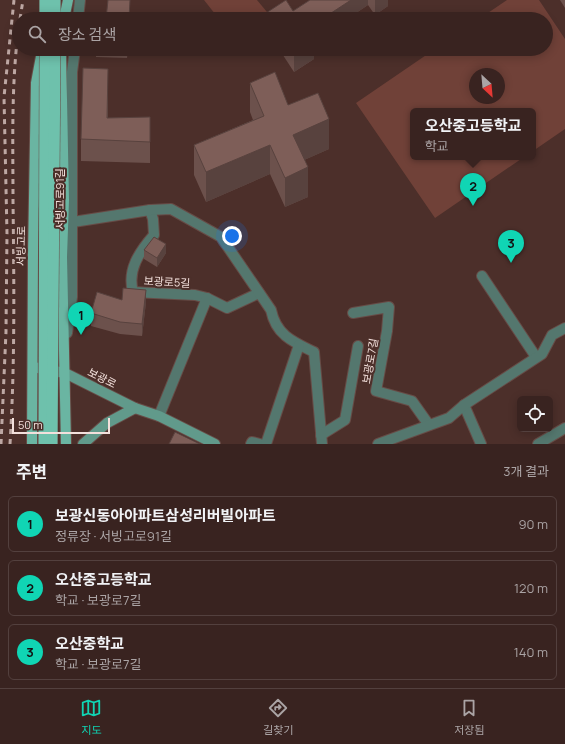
<!DOCTYPE html>
<html lang="ko">
<meta charset="utf-8">
<style>
:root{--surface:#392320;--page:#442f2d;--text:#f1f3f6;--muted:#aba4a5;--line:#53403e;--accent:#10d5b4}
body{margin:0;font-family:Manrope,"Noto Sans KR",sans-serif;background:var(--page);color:var(--text)}
.controls{position:absolute;right:12px;bottom:12px;display:grid;overflow:hidden;border-radius:6px;box-shadow:0 2px 10px #0003}
.controls button{width:36px;height:36px;display:grid;place-items:center;padding:0;border:0;border-bottom:1px solid var(--line);background:var(--surface);color:var(--text);font:20px sans-serif}
.compass{position:absolute;left:469px;top:68px;width:36px;height:36px;border-radius:50%;background:var(--surface);box-shadow:0 2px 10px #0003;rotate:154deg}
.scale{position:absolute;left:12px;bottom:10px;width:98px;box-sizing:border-box;padding-left:4px;border:2px solid #f3e0dc;border-top:0;font-size:11px;line-height:14px;white-space:nowrap;color:#f3e0dc;-webkit-text-stroke:3px #4c2f2a;paint-order:stroke}
.you{position:absolute;left:232px;top:236px;width:14px;height:14px;margin:-10px;border:3px solid #fff;border-radius:50%;background:#1a73e8;box-shadow:0 0 0 6px #1a73e833}
.badge{display:grid;place-items:center;width:26px;height:26px;border-radius:50%;background:var(--accent);color:#111;font-size:13px;font-weight:700}
.pin{position:absolute;translate:-50% -33px;filter:drop-shadow(0 1px 2px #0008)}
.pin::after{content:'';position:absolute;top:21px;width:14px;height:12px;background:inherit;clip-path:polygon(0 0,100% 0,50% 100%)}
.popup{position:absolute;left:410px;top:108px;width:126px;height:52px;box-sizing:border-box;display:grid;place-content:center;border-radius:6px;background:var(--surface);filter:drop-shadow(0 1px 3px #0005);font-size:13px;white-space:nowrap;color:var(--muted)}
.popup b{font-size:15px;color:var(--text)}
.popup::after{content:'';position:absolute;left:50%;top:100%;margin-left:-8px;border:8px solid transparent;border-top-color:var(--surface)}
.list{margin:0;padding:0;list-style:none}
h2{display:flex;justify-content:space-between;align-items:center;height:52px;margin:0;padding:0 16px;font-size:17px}
h2 small{font-size:13px;font-weight:400;color:var(--muted)}
.list li{display:grid;grid-template-columns:26px 1fr auto;gap:12px;align-items:center;box-sizing:border-box;height:56px;margin:0 8px 8px;padding:0 8px;border:1px solid var(--line);border-radius:6px}
.list b{display:block;font-size:15px;white-space:nowrap}
.list p{margin:0;font-size:13px;white-space:nowrap;color:var(--muted)}
.list em{font-size:13px;font-style:normal;color:var(--muted)}
.icon{flex:none;width:22px;height:22px;fill:none;stroke:currentColor;stroke-width:2;stroke-linecap:round;stroke-linejoin:round}
.map{position:relative;flex:none;width:565px;height:444px;overflow:hidden}
.search{position:absolute;background:var(--surface);box-shadow:0 2px 10px #0003;left:12px;right:12px;top:12px;height:44px;display:flex;align-items:center;gap:10px;box-sizing:border-box;padding:0 14px;border-radius:22px;color:var(--muted);font-size:15px}
.sheet{height:244px;background:var(--surface)}
nav{display:flex;justify-content:space-around;align-items:center;box-sizing:border-box;height:56px;border-top:1px solid var(--line);background:var(--surface);font-size:11px;color:var(--muted)}
nav a{display:grid;justify-items:center;gap:2px}
nav .on{color:var(--accent)}
.map>svg:first-child{display:block}
.green{fill:#704138;fill-rule:evenodd}
.lines{fill:none;stroke-linecap:round;stroke-linejoin:round}
.minor-casing{stroke:#674b46;stroke-width:12}
.tertiary-casing{stroke:#674b46;stroke-width:12}
.secondary-casing{stroke:#674b46;stroke-width:12}
.primary-casing{stroke:#674b46;stroke-width:12}
.trunk-casing{stroke:#674b46;stroke-width:12}
.minor{stroke:#54776e;stroke-width:10}
.tertiary{stroke:#54776e;stroke-width:10}
.secondary{stroke:#619a8b;stroke-width:10}
.primary{stroke:#6ab5a2;stroke-width:10}
.trunk{stroke:#6ec1ac;stroke-width:11}
.rail{stroke:#bda7a3;stroke-width:3;stroke-dasharray:5 5;stroke-linecap:butt}
.trunk-bridge-casing{stroke:#674b46;stroke-width:12;stroke-linecap:butt}
.trunk-bridge{stroke:#6ec1ac;stroke-width:11}
.wall{fill:#6c514c}
.shaded-wall{fill:#58423e}
.building{fill:#7e5e58;stroke:#58423e}
.labels{text-anchor:middle;stroke-width:4;stroke-linejoin:round;paint-order:stroke}
.street-label{font-size:11px;fill:#f3e0dc;stroke:#4c2f2a}
</style>
<div class="map">
<svg width="565" height="444" viewBox="0 0 565 444">
<rect width="100%" height="100%" fill="#4c2f2a"/>
<g class="green">
<path d="M204 0H257L272 18 219 19Z"/>
<path d="M507 0H539L565 39V129L533 151V111H413V157H524L435 218 356 103 435 49H546V19H479ZM475 74H499V98H475Z"/>
</g>
<g class="lines">
<g class="minor-casing">
<g id="minor">
<path d="M78 19 80 0"/>
<path d="M150 210 153 219 154 235C139 252 127 270 133 292L195 295 207 298 227 308 259 293"/>
<path d="M73 222 150 210 171 209 221 237 271 310C276 335 293 342 314 352L322 444"/>
<path d="M482 276 536 357"/>
<path d="M353 313 389 307 387 331 376 391 412 401 429 425"/>
<path d="M67 333 72 297V72L75 49"/>
<path d="M464 405 481 444"/>
<path d="M159 416 207 298"/>
<path d="M321 435 345 420 358 346"/>
<path d="M251 444 252 442 260 444"/>
<path d="M266 444 299 345"/>
<path d="M378 444 449 418 464 405 542 354 552 335 565 328"/>
</g>
</g>
<g class="tertiary-casing">
<path id="tertiary" d="M538 444 565 428"/>
</g>
<g class="secondary-casing">
<g id="secondary">
<path d="M33 367 65 373 135 408 159 416 215 444"/>
<path d="M83 444 107 423 135 408"/>
</g>
</g>
<g class="primary-casing">
<g id="primary">
<path d="M64 19 68 0"/>
<path d="M61 49 64 200 62 257 66 444"/>
<path d="M32 444 33 254 36 83 42 51"/>
</g>
</g>
<g class="trunk-casing">
<g id="trunk">
<path d="M45 0V19"/>
<path d="M55 19V0"/>
</g>
</g>
<use href="#minor" class="minor"/>
<use href="#tertiary" class="tertiary"/>
<use href="#secondary" class="secondary"/>
<use href="#primary" class="primary"/>
<use href="#trunk" class="trunk"/>
<g class="rail">
<path d="M20 19 23 0"/>
<path d="M1 444 6 332 7 234 4 97 14 0"/>
<path d="M10 444C15 363 14 282 13 201 13 142 11 84 19 25"/>
</g>
<g class="trunk-bridge-casing">
<g id="trunk-bridge">
<path d="M44 444 45 49"/>
<path d="M52 444 55 49"/>
</g>
</g>
<use href="#trunk-bridge" class="trunk-bridge"/>
</g>
<g class="wall">
<path d="M310 0H388V6L375 15 368 5 347 19H266V13L293 11Z"/>
<path d="M560 0H565V8Z"/>
<path d="M96 49H128L127 58 96 57Z"/>
<path d="M279 49H314V59L294 72Z"/>
<path d="M250 83 288 105 329 149 304 160 308 197 285 207 270 174 206 202 194 175V145L253 120 250 112Z"/>
<path d="M108 90V118L150 142V163L81 161V139Z"/>
<path d="M144 250 166 253 157 267 144 259Z"/>
<path d="M146 302 142 336 120 334 91 326V313Z"/>
</g>
<g class="shaded-wall">
<path d="M351 0H368V5L347 19H322Z"/>
<path d="M375 0H388V6L375 15Z"/>
<path d="M305 49H314V59L294 72V56Z"/>
<path d="M108 69V90L107 139V118Z"/>
<path d="M329 119V149L293 165V135Z"/>
<path d="M270 145V174L206 202V172Z"/>
<path d="M308 167V197L285 207V178Z"/>
<path d="M166 244V253L157 267V258Z"/>
<path d="M146 290V302L142 336V324Z"/>
</g>
<g class="building">
<path d="M108 0H130L129 19H106Z"/>
<path d="M286 0 293 11 310 0H351L322 19H270L266 13Z"/>
<path d="M290 49H305L294 56Z"/>
<path d="M83 68 108 69 107 118 150 117V142L81 139Z"/>
<path d="M275 72 288 105 318 93 329 119 293 135 308 167 285 178 270 145 206 172 194 145 264 116 250 83Z"/>
<path d="M154 237 166 244 157 258 144 250Z"/>
<path d="M123 288 146 290 142 324 120 322 91 313 97 292 122 300Z"/>
<path d="M175 432 200 444H169Z"/>
</g>
<g class="labels">
<g class="street-label">
<text transform="translate(60 199) rotate(-90)" y="4">서빙고로91길</text>
<text transform="translate(21 246) rotate(-89)" y="4">서빙고로</text>
<text transform="translate(167 282) rotate(3)" y="4">보광로5길</text>
<text transform="translate(370 361) rotate(-80)" y="4">보광로7길</text>
<text transform="translate(102 378) rotate(27)" y="4">보광로</text>
</g>
</g>
</svg>
<div class="controls">
<button><svg class="icon" aria-label="locate" viewBox="0 0 24 24"><circle cx="12" cy="12" r="6"/><path d="M12 2v4M12 18v4M2 12h4M18 12h4"/></svg></button>
</div>
<svg class="compass" viewBox="-18 -18 36 36"><path d="M0-13l5 13h-10z" fill="#e53935"/><path d="M0 13l5-13h-10z" fill="#aba4a5"/></svg>
<div class="scale">50 m</div>
<div class="you"></div>
<div class="pin badge" style="left:81px;top:335px">1</div>
<div class="pin badge" style="left:473px;top:206px">2</div>
<div class="popup"><b>오산중고등학교</b>학교</div>
<div class="pin badge" style="left:511px;top:263px">3</div>
<div class="search"><svg class="icon" aria-label="search" viewBox="0 0 24 24"><circle cx="10" cy="10" r="6"/><path d="M15 15l6 6"/></svg>장소 검색</div>
</div>
<section class="sheet">
<h2>주변<small>3개 결과</small></h2>
<ul class="list">
<li><span class="badge">1</span><div><b>보광신동아아파트삼성리버빌아파트</b><p>정류장 · 서빙고로91길</p></div><em>90 m</em></li>
<li><span class="badge">2</span><div><b>오산중고등학교</b><p>학교 · 보광로7길</p></div><em>120 m</em></li>
<li><span class="badge">3</span><div><b>오산중학교</b><p>학교 · 보광로7길</p></div><em>140 m</em></li>
</ul>
</section>
<nav>
<a class="on"><svg class="icon" aria-label="map" viewBox="0 0 24 24"><path d="M3 6l6-2 6 2 6-2v14l-6 2-6-2-6 2zM9 4v14M15 6v14"/></svg>지도</a>
<a><svg class="icon" aria-label="directions" viewBox="0 0 24 24"><path d="M12 3l9 9-9 9-9-9zM9 14v-3h6M13 9l2 2-2 2"/></svg>길찾기</a>
<a><svg class="icon" aria-label="saved" viewBox="0 0 24 24"><path d="M7 4h10v16l-5-4-5 4z"/></svg>저장됨</a>
</nav>
